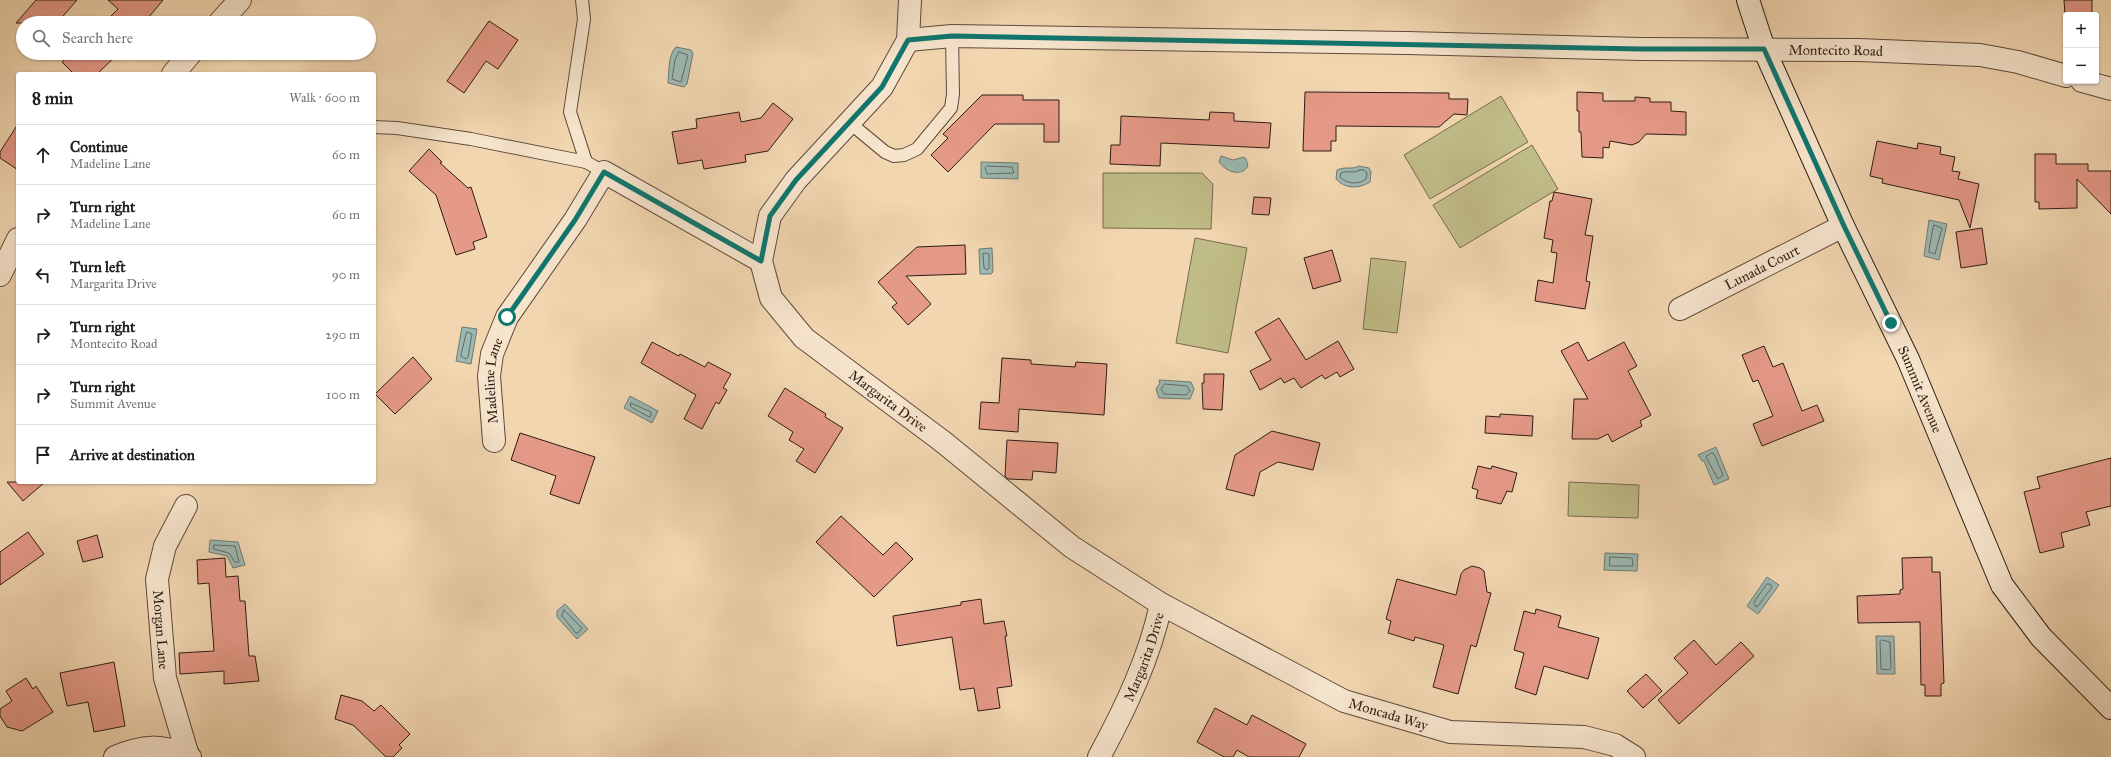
<!DOCTYPE html>
<meta charset="utf-8">
<style>
:root{--surface:#fff;--page:#f2f2f2;--text:#202124;--muted:#757577;--line:#e0e0e0}
body{margin:0;font-family:"IM FELL Great Primer",serif;background:var(--page);color:var(--text)}
.controls{position:absolute;right:12px;top:12px;display:grid;overflow:hidden;border-radius:4px;box-shadow:0 1px 3px #0004}
.controls button{width:36px;height:36px;display:grid;place-items:center;padding:0;border:0;border-bottom:1px solid var(--line);background:var(--surface);color:var(--text);font:20px sans-serif}
.stop{position:absolute;width:12px;height:12px;margin:-9px;border:3px solid #0f766e;border-radius:50%;background:#fff}
.stop.end{background:#0f766e;border-color:#fff;box-shadow:0 1px 4px #0008}
.list{margin:0;padding:0;list-style:none}
h2{display:flex;justify-content:space-between;align-items:center;height:52px;margin:0;padding:0 16px;font-size:17px}
h2 small{font-size:13px;font-weight:400;color:var(--muted)}
.list li{display:grid;grid-template-columns:26px 1fr auto;gap:12px;align-items:center;box-sizing:border-box;height:60px;padding:0 16px;border-top:1px solid var(--line)}
.list b{display:block;font-size:15px;white-space:nowrap}
.list p{margin:0;font-size:13px;white-space:nowrap;color:var(--muted)}
.list em{font-size:13px;font-style:normal;color:var(--muted)}
.icon{flex:none;width:22px;height:22px;fill:none;stroke:currentColor;stroke-width:2;stroke-linecap:round;stroke-linejoin:round}
.map{position:relative;flex:none;width:2111px;height:757px;overflow:hidden}
.search{position:absolute;background:var(--surface);box-shadow:0 1px 3px #0004;left:16px;top:16px;width:360px;height:44px;display:flex;align-items:center;gap:10px;box-sizing:border-box;padding:0 14px;border-radius:22px;color:var(--muted);font-size:15px}
.panel{position:absolute;background:var(--surface);box-shadow:0 1px 3px #0004;left:16px;top:72px;width:360px;height:412px;border-radius:4px}
.map>svg:first-child{display:block}
.green{fill:#c0bc87;stroke:#776c4e}
.water{fill:#9cb8b2;stroke:#707a73}
.lines{fill:none;stroke-linecap:round;stroke-linejoin:round}
.shore{stroke:#656a64;stroke-width:1}
.building{fill:#e59987;stroke:#2e1c15}
.lane-casing{stroke:#5f4a3c;stroke-width:14}
.street-casing{stroke:#5f4a3c;stroke-width:24}
.secondary-casing{stroke:#2e1c15;stroke-width:24}
.lane{stroke:#f6e4cc;stroke-width:12}
.street{stroke:#f6e4cc;stroke-width:22}
.secondary{stroke:#f6e4cc;stroke-width:22}
.route{stroke:#0f766e;stroke-width:5}
.labels{text-anchor:middle;stroke-width:3;stroke-linejoin:round;paint-order:stroke}
.street-label{font-size:14px;fill:#2e1c15;stroke:#f6e4cc}
</style>
<div class="map">
<svg width="2111" height="757" viewBox="0 0 2111 757">
<rect width="100%" height="100%" fill="#f1d6b0"/>
<filter id="stains"><feTurbulence type="fractalNoise" baseFrequency=".005" numOctaves="4"/><feColorMatrix values="0 0 0 0 .2 0 0 0 0 .09 0 0 0 0 .02 0 0 0 .5 -.17"/></filter>
<radialGradient id="worn" r=".72"><stop offset=".6" stop-color="#630" stop-opacity="0"/><stop offset="1" stop-color="#630" stop-opacity=".3"/></radialGradient>
<g class="green">
<path d="M1501 96 1528 142 1430 199 1404 155Z"/>
<path d="M1532 145 1558 189 1460 248 1433 205Z"/>
<path d="M1103 173H1202L1213 184 1211 229 1103 228Z"/>
<path d="M1195 238 1247 248 1228 353 1176 343Z"/>
<path d="M1371 258 1406 262 1397 333 1363 329Z"/>
<path d="M1569 482 1639 485 1638 518 1568 516Z"/>
</g>
<g class="water">
<path d="M676 47 691 50 693 53 687 84 684 87 668 83C669 73 668 54 676 47Z"/>
<path d="M1221 156 1233 160 1244 157 1246 159 1248 166C1241 178 1225 171 1219 162Z"/>
<path d="M981 162 1018 163V179L981 178Z"/>
<path d="M1359 166 1369 168 1371 172 1370 182C1359 189 1345 189 1336 179L1337 170C1345 166 1352 170 1359 166Z"/>
<path d="M1929 220 1947 224 1939 260 1924 256Z"/>
<path d="M992 248 993 272 991 274H980L979 249Z"/>
<path d="M462 327 477 329 471 364 456 361Z"/>
<path d="M1159 380 1191 382 1194 389 1190 399 1159 398 1156 389 1160 383Z"/>
<path d="M630 396 658 411 652 423 624 408Z"/>
<path d="M1716 447 1729 479 1714 485 1704 461H1702L1698 455Z"/>
<path d="M210 540 238 542 245 565 233 568 227 556 209 552Z"/>
<path d="M1605 553 1638 554 1637 571 1604 570Z"/>
<path d="M1767 577 1779 585 1758 614 1747 606Z"/>
<path d="M565 604 588 629 577 639 557 617V611Z"/>
<path d="M1876 636H1894L1895 674H1877Z"/>
</g>
<g class="lines">
<g class="shore">
<path d="M679 52 688 55 681 82 672 79 675 60Z"/>
<path d="M987 166 1012 167 1014 173 987 174 985 168Z"/>
<path d="M1360 170H1364L1367 173 1366 179C1359 185 1347 184 1340 177L1341 173C1346 170 1353 174 1360 170Z"/>
<path d="M1934 225 1942 228 1935 254 1929 252Z"/>
<path d="M985 253 989 254V268L987 270 984 268 983 254Z"/>
<path d="M467 332 472 334 468 357 466 359 461 356Z"/>
<path d="M1165 384 1187 386 1190 391 1186 395 1164 394 1161 389Z"/>
<path d="M631 403 651 412V416L649 417 631 407Z"/>
<path d="M1712 453 1714 454 1723 475 1718 479 1706 457Z"/>
<path d="M214 545 235 546 239 562H235L229 553 214 549Z"/>
<path d="M1610 557 1632 558 1633 566H1610Z"/>
<path d="M1767 584H1770L1772 587 1758 606 1756 607 1754 603Z"/>
<path d="M564 610 582 628 578 633H576L562 616Z"/>
<path d="M1882 640 1890 642 1891 668 1889 670 1881 669 1880 642Z"/>
</g>
</g>
<g class="building">
<path d="M36 0H77L57 23H16Z"/>
<path d="M108 0H163L144 23H104L118 9Z"/>
<path d="M2064 0H2092V15H2065Z"/>
<path d="M489 21 518 40 498 69 486 61 464 93 447 81Z"/>
<path d="M72 53H119L97 74H74L62 62Z"/>
<path d="M1305 92 1449 93V99H1468L1467 115 1454 114 1439 127 1336 126V141H1331V151H1303Z"/>
<path d="M1577 92 1603 93V101H1635V97L1650 98V102H1671V111L1686 112V135L1646 134 1639 142 1632 145 1610 141 1609 148 1603 147V158L1582 157 1581 132H1579V111H1577Z"/>
<path d="M982 95H1023V100H1059V142H1044V124H995L948 172 931 155 948 138 943 134Z"/>
<path d="M773 103 793 119 768 151 745 155 746 162 704 169 702 160 678 164 672 132 697 128 696 119 739 112 741 122 761 118Z"/>
<path d="M1210 112 1234 113V121L1271 123 1269 148 1161 143 1160 166 1110 164 1111 145H1120L1121 116 1209 120Z"/>
<path d="M18 124V170L0 158V152Z"/>
<path d="M1877 141 1917 149 1918 143 1941 147 1940 154 1955 157 1952 171 1960 172 1958 179 1979 184 1970 228 1959 200 1882 183 1883 179 1870 176Z"/>
<path d="M429 149 442 162 440 163 468 188 471 187 487 237 473 242 475 249 456 255 436 195 409 171Z"/>
<path d="M2035 154H2056V164H2088V171H2111V214L2077 179V208L2039 209V202H2035Z"/>
<path d="M1554 192 1592 199 1585 235 1593 236 1586 281 1590 282 1585 309 1535 301 1538 280 1553 283 1557 253 1551 252 1553 240 1544 238 1550 201H1552Z"/>
<path d="M1254 197 1271 198 1269 215 1252 214Z"/>
<path d="M1982 228 1987 264 1961 268 1956 232Z"/>
<path d="M965 245 966 274 906 276 931 304 908 325 892 307 897 303 878 282 917 247Z"/>
<path d="M1332 250 1341 281 1313 289 1304 258Z"/>
<path d="M1279 318 1306 360 1338 341 1354 369 1340 377 1337 372 1325 379 1322 375 1301 388 1294 378 1284 383 1281 378 1260 390 1250 371 1271 360 1255 332Z"/>
<path d="M652 342 679 356 680 354 705 367 708 362 731 374 723 388 727 390 719 404 716 402 702 429 684 419 696 395 641 363Z"/>
<path d="M1578 342 1588 361 1624 342 1637 366 1628 371 1651 415 1640 421 1642 426 1612 442 1608 434 1598 439H1572L1574 399H1588L1561 351Z"/>
<path d="M1764 346 1773 367 1783 363 1802 411 1817 405 1824 421 1762 446 1753 424 1773 416 1758 380 1753 382 1742 355Z"/>
<path d="M413 357 432 379 395 414 375 394Z"/>
<path d="M1002 358 1031 360V364L1075 367 1076 362 1107 364 1104 415 1019 409 1018 432 979 429 981 402 999 403Z"/>
<path d="M1204 374H1224L1222 410 1203 409 1202 383H1204Z"/>
<path d="M785 388 826 414 825 417 843 428 815 473 796 461 804 449 789 440 793 432 768 416Z"/>
<path d="M1500 414 1533 416 1532 436 1485 433 1486 416 1500 417Z"/>
<path d="M1272 431 1320 443 1313 470 1278 462 1260 472 1254 496 1226 489 1235 455Z"/>
<path d="M520 433 595 457 579 504 550 494 556 476 511 460Z"/>
<path d="M1007 440 1058 443 1056 473 1033 471 1032 480 1008 479 1005 476Z"/>
<path d="M2111 458V506L2086 512 2090 525 2061 533 2064 547 2040 553 2024 492 2040 488 2037 477Z"/>
<path d="M1478 466 1491 469 1492 466 1517 473 1512 492 1507 491 1501 504 1476 498 1478 490 1472 488Z"/>
<path d="M7 482H45L23 501Z"/>
<path d="M841 516 883 555 896 542 913 559 874 597 816 542Z"/>
<path d="M28 532 44 554 0 585V552Z"/>
<path d="M97 535 103 557 83 562 77 541Z"/>
<path d="M1932 557V572H1940L1944 683 1941 684V696H1925V685H1921L1920 622 1858 623 1857 596 1900 594V590L1903 589 1902 558Z"/>
<path d="M225 558 226 577 238 576 240 601H245L249 656H255L259 681 224 684V671L180 674 179 653 214 651 209 583 198 584 197 560Z"/>
<path d="M1472 566 1480 568 1484 571 1487 592 1491 593 1476 647 1471 645 1458 694 1433 687 1444 645 1415 637 1414 641 1388 633 1391 621 1386 619 1397 579 1456 595 1461 574 1464 570Z"/>
<path d="M981 599 984 624 1004 621 1007 636H1005L1012 686 997 688 1000 708 978 711 974 688 960 690 952 637 897 646 893 616 961 605V602Z"/>
<path d="M1536 609 1561 616 1558 627 1599 638 1588 679 1544 666 1536 695 1515 688 1524 653 1514 650 1524 611 1535 614Z"/>
<path d="M1694 640 1716 665 1741 642 1754 656 1679 724 1658 700 1688 673 1674 658Z"/>
<path d="M114 662 125 726 94 732 88 702 67 706 60 673Z"/>
<path d="M1646 674 1662 691 1643 708 1627 691Z"/>
<path d="M26 678 33 689 36 686 53 712 22 731 7 727 0 716V709L12 701 6 691Z"/>
<path d="M341 695 362 701 374 711 381 705 410 734 399 745 402 748 393 757H386L353 725 335 719Z"/>
<path d="M1215 708 1247 725 1252 715 1306 744 1299 757H1249L1237 750 1233 757H1224L1197 742Z"/>
</g>
<g class="lines">
<g class="lane-casing">
<g id="lane">
<path d="M582 0 584 19 570 112 586 162"/>
<path d="M850 123 885 152 894 156 904 155 917 149 951 108 953 94 952 36"/>
<path d="M374 127 397 128 471 139 586 162 604 172"/>
</g>
</g>
<g class="street-casing">
<g id="street">
<path id="s1" d="M910 0 908 40 882 87 796 180 770 216 761 261 771 298 804 338 942 441 1072 547 1161 604 1344 701 1450 732 1584 737 1615 745 1634 757"/>
<path d="M219 23 240 0"/>
<path id="s2" d="M908 40 952 36 1407 43 1641 49 1859 50 1980 55 2018 62 2066 76"/>
<path d="M173 74 191 53"/>
<path d="M2082 81 2111 89"/>
<path d="M0 275 18 239"/>
<path id="s3" d="M1680 309 1843 226"/>
<path id="s4" d="M494 441 489 376 492 354 507 317 575 220 604 172 761 261"/>
<path id="s5" d="M186 506 165 546 157 579 165 678 188 756"/>
<path d="M115 757C143 745 161 744 190 757"/>
<path id="s6" d="M1099 757C1125 709 1150 657 1161 604"/>
</g>
</g>
<g class="secondary-casing">
<g id="secondary">
<path id="s7" d="M1748 0 1764 49 1843 226 1908 359 2002 585 2041 637 2111 708"/>
</g>
</g>
<use href="#lane" class="lane"/>
<use href="#street" class="street"/>
<use href="#secondary" class="secondary"/>
</g>
<g class="lines">
<path class="route" d="M507 317 575 220 604 172 761 261 770 216 796 180 882 87 908 40 952 36 1641 49H1764L1844 226 1891 323"/>
</g>
<g class="labels">
<g class="street-label">
<text dy="5" stroke="none"><textPath href="#s2" startOffset="928">Montecito Road</textPath></text>
<text dy="5" stroke="none"><textPath href="#s3" startOffset="92">Lunada Court</textPath></text>
<text dy="5" stroke="none"><textPath href="#s4" startOffset="61">Madeline Lane</textPath></text>
<text dy="5" stroke="none"><textPath href="#s7" startOffset="426">Summit Avenue</textPath></text>
<text dy="5" stroke="none"><textPath href="#s1" startOffset="506">Margarita Drive</textPath></text>
<text dy="5" stroke="none"><textPath href="#s5" startOffset="130">Morgan Lane</textPath></text>
<text dy="5" stroke="none"><textPath href="#s6" startOffset="110">Margarita Drive</textPath></text>
<text dy="5" stroke="none"><textPath href="#s1" startOffset="1100">Moncada Way</textPath></text>
</g>
</g>
<rect width="100%" height="100%" filter="url(#stains)"/>
<rect width="100%" height="100%" fill="url(#worn)"/>
</svg>
<div class="controls">
<button>+</button>
<button>−</button>
</div>
<div class="stop" style="left:507px;top:317px"></div>
<div class="stop end" style="left:1891px;top:323px"></div>
<div class="search"><svg class="icon" aria-label="search" viewBox="0 0 24 24"><circle cx="10" cy="10" r="6"/><path d="M15 15l6 6"/></svg>Search here</div>
<section class="panel">
<h2>8 min<small>Walk · 600 m</small></h2>
<ul class="list">
<li><svg class="icon" aria-label="ahead" viewBox="0 0 24 24"><path d="M12 20V5M6 11l6-6 6 6"/></svg><div><b>Continue</b><p>Madeline Lane</p></div><em>60 m</em></li>
<li><svg class="icon" aria-label="right" viewBox="0 0 24 24"><path d="M7 20v-9h11M14 6l5 5-5 5"/></svg><div><b>Turn right</b><p>Madeline Lane</p></div><em>60 m</em></li>
<li><svg class="icon" aria-label="left" viewBox="0 0 24 24"><path d="M17 20v-9H6M10 6l-5 5 5 5"/></svg><div><b>Turn left</b><p>Margarita Drive</p></div><em>90 m</em></li>
<li><svg class="icon" aria-label="right" viewBox="0 0 24 24"><path d="M7 20v-9h11M14 6l5 5-5 5"/></svg><div><b>Turn right</b><p>Montecito Road</p></div><em>290 m</em></li>
<li><svg class="icon" aria-label="right" viewBox="0 0 24 24"><path d="M7 20v-9h11M14 6l5 5-5 5"/></svg><div><b>Turn right</b><p>Summit Avenue</p></div><em>100 m</em></li>
<li><svg class="icon" aria-label="arrive" viewBox="0 0 24 24"><path d="M6 21V4h12l-3 4 3 4H6"/></svg><div><b>Arrive at destination</b></div></li>
</ul>
</section>
</div>
